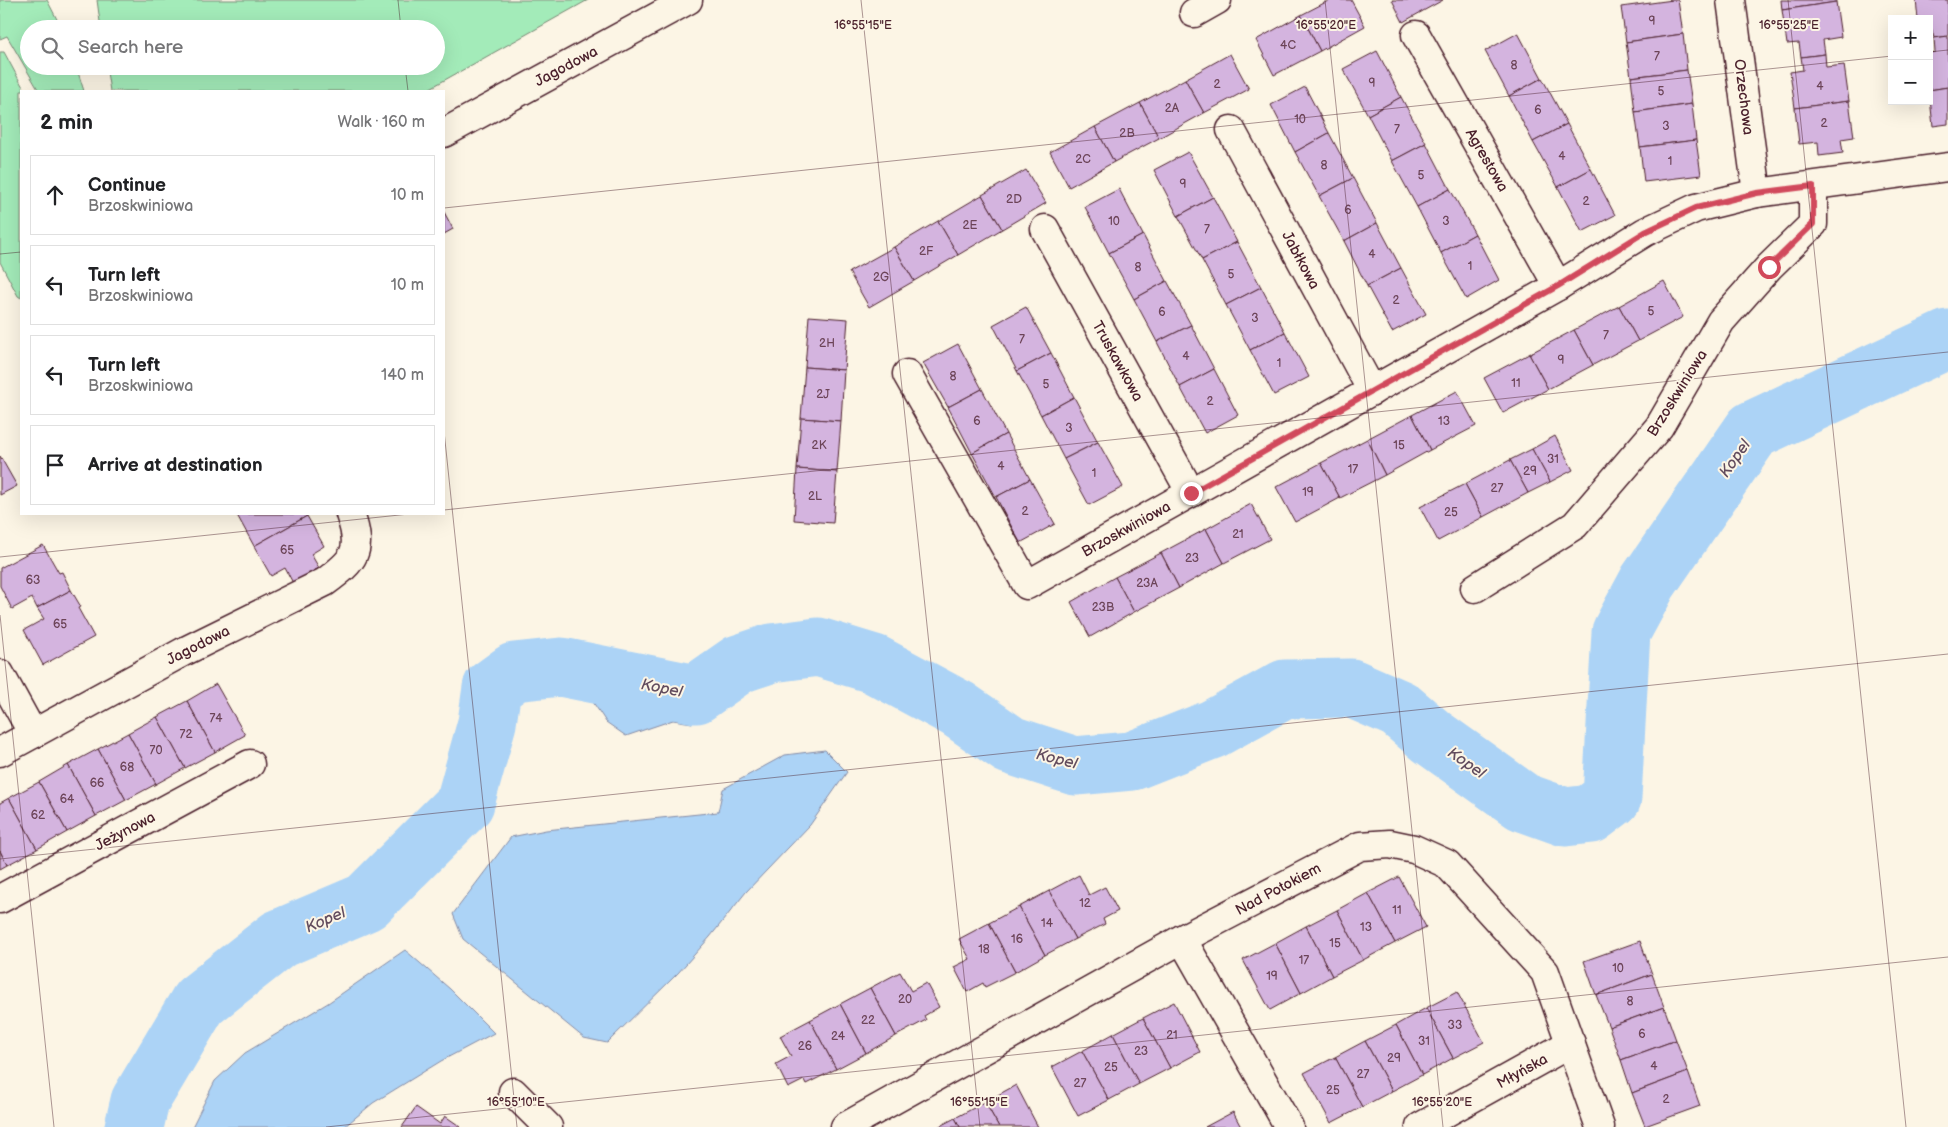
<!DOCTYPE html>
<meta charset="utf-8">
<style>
:root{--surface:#fff;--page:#f2f2f2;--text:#202124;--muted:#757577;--line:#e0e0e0}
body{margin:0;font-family:"Balsamiq Sans",sans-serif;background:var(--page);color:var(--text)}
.controls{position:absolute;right:15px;top:15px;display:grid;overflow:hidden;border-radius:0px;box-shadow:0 5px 20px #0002}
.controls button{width:45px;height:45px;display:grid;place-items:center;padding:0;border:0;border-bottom:1px solid var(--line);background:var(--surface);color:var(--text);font:25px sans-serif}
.stop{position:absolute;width:15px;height:15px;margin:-11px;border:4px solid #d1495b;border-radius:50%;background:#fff}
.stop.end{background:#d1495b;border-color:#fff;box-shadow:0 1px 5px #0008}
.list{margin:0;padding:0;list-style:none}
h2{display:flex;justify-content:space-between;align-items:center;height:65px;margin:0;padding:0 20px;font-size:21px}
h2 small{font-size:16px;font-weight:400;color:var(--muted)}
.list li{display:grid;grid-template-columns:32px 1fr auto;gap:15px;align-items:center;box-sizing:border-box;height:80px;margin:0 10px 10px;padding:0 10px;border:1px solid var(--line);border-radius:0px}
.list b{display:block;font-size:19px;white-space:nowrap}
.list p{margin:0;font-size:16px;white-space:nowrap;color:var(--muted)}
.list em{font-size:16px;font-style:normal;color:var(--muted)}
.icon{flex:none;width:28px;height:28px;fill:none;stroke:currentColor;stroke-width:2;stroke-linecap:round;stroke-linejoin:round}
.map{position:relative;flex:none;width:1948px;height:1127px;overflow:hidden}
.search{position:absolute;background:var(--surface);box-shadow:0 5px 20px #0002;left:20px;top:20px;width:425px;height:55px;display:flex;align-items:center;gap:12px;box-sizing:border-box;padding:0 18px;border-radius:28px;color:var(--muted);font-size:19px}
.panel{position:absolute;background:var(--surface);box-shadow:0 5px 20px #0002;left:20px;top:90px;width:425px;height:425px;border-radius:0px}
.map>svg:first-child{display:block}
.green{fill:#a3ebb9;stroke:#768572}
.water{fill:#acd3f6;stroke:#858ba5}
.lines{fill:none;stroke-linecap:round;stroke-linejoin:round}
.river{stroke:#acd3f6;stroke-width:59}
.building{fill:#d4b4df;stroke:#4a1f2b}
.minor-casing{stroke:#4a1f2b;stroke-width:31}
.minor{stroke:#fcf5e5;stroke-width:28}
.route{stroke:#d1495b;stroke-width:6}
.ticks{fill:none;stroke:#4a1f2b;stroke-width:1;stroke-opacity:0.45}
.labels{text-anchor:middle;stroke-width:4;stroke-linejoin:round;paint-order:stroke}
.number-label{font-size:12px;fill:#6c4458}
.street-label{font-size:15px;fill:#4a1f2b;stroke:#fcf5e5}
.water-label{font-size:16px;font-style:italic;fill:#624c5e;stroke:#fcf5e5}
.ticks-label{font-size:12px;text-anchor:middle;fill:#4a1f2b;stroke:#fcf5e5;stroke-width:4;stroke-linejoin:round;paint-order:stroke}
</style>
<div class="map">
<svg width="1948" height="1127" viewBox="0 0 1948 1127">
<rect width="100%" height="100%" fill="#fcf5e5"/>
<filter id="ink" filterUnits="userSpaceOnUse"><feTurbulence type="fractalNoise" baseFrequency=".02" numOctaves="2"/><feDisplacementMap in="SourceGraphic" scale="10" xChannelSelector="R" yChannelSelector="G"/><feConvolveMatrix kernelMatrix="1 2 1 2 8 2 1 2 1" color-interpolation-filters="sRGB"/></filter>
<g filter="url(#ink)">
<g class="green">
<path d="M0 0H47L62 29H29V66H76L84 91H39L7 36 0 39Z"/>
<path d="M97 0H588L425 91H110L106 66H436V29H101Z"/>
<path d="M0 52H4L25 91H21V298L18 296 0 262Z"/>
</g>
<g class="water">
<path d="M622 652 674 662 703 674 696 694 692 723 673 720 626 736 606 722 589 696 582 671 598 655Z"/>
<path d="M825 750 847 772 810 825 746 892 710 937 678 973 607 1043 584 1038 463 939 453 914 511 837 546 830 718 812 723 789 785 755Z"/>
<path d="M405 950 450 989 494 1033 441 1061 373 1103 344 1127H192L215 1081 245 1053 328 1003Z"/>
</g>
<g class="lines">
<path class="river" d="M134 1127 140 1101 199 1002 279 939 366 902 465 803 487 723 492 688 514 672 561 667 696 694 739 664 772 653 818 647 874 664 958 709 1010 745 1075 766 1132 761 1213 729 1285 689 1351 688 1399 709 1432 737 1523 802 1565 817 1591 814 1612 798 1621 632 1648 582 1753 430 1948 339"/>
</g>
<g class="building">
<path d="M1330 0H1351L1365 26 1320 51 1301 15Z"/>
<path d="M1392 0H1443L1403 22Z"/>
<path d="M1673 0H1678L1683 34 1626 42 1621 7Z"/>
<path d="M1781 0H1836V2L1782 10Z"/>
<path d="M1916 0H1948V36L1934 38 1929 19H1918Z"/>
<path d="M1836 2 1841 37 1823 40 1825 54 1801 57 1799 43 1787 44 1782 10Z"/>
<path d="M1301 15 1320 51 1274 75 1256 40Z"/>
<path d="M1518 33 1542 78 1509 96 1485 51Z"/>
<path d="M1683 34 1687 70 1631 77 1626 42Z"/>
<path d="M1948 36V87L1929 90V53L1935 52 1934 38Z"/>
<path d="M1377 51 1401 97 1368 115 1343 69Z"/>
<path d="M1230 54 1249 89 1204 113 1185 79Z"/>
<path d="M1825 54 1826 67 1844 65 1849 101 1795 108 1790 72 1803 70 1801 57Z"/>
<path d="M1687 70 1692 104 1635 112 1631 77Z"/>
<path d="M1542 78 1567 124 1533 142 1509 96Z"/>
<path d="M1185 79 1204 113 1159 138 1140 103Z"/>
<path d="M1305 87 1329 133 1295 152 1271 105Z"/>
<path d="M1948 87V124L1933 126 1929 90Z"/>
<path d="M1401 97 1426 143 1392 161 1368 115Z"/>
<path d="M1849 101 1854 137 1841 139 1843 153 1819 156 1818 142 1799 144 1795 108Z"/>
<path d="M1140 103 1159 138 1114 162 1095 127Z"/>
<path d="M1692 104 1696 140 1640 147 1635 112Z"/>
<path d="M1567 124 1591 169 1558 187 1533 142Z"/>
<path d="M1095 127 1114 162 1069 187 1050 152Z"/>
<path d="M1329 133 1353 178 1319 196 1295 152Z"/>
<path d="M1696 140 1701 175 1644 182 1640 147Z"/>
<path d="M1426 143 1450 189 1417 207 1392 161Z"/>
<path d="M1188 152 1213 197 1178 216 1154 170Z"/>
<path d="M1591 169 1615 215 1582 232 1558 187Z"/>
<path d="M1026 170 1046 203 1002 229 982 195Z"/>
<path d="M1353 178 1377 223 1344 241 1319 196Z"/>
<path d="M1119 189 1143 235 1109 253 1085 207Z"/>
<path d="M1450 189 1475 234 1441 253 1417 207Z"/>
<path d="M982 195 1002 229 958 255 938 221Z"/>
<path d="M1213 197 1237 242 1202 260 1178 216Z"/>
<path d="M444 212 453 229 444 234Z"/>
<path d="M938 221 958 255 914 281 894 247Z"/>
<path d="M1377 223 1401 268 1367 286 1344 241Z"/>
<path d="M1475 234 1499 280 1466 299 1441 253Z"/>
<path d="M1143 235 1167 281 1134 299 1109 253Z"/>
<path d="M1237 242 1261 287 1226 305 1202 260Z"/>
<path d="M894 247 914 281 869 307 849 272Z"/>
<path d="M1401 268 1426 314 1392 332 1367 286Z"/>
<path d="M1167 281 1191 325 1157 342 1134 299Z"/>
<path d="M1664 281 1683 317 1638 341 1619 306Z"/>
<path d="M1261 287 1285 332 1250 350 1226 305Z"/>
<path d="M1619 306 1638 341 1593 365 1574 330Z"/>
<path d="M1026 307 1051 353 1017 371 993 325Z"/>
<path d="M809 316 848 319 844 370 805 367Z"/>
<path d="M1191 325 1214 369 1180 387 1157 342Z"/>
<path d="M1574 330 1593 365 1548 389 1529 354Z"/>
<path d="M1285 332 1309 377 1274 395 1250 350Z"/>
<path d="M958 344 982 389 948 407 923 363Z"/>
<path d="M1051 353 1074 397 1041 415 1017 371Z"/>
<path d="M1529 354 1548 389 1503 413 1484 378Z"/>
<path d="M805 367 844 370 841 421 801 418Z"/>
<path d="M1214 369 1238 415 1205 433 1180 387Z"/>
<path d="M982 389 1006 434 972 453 948 407Z"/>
<path d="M1457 391 1476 426 1430 450 1412 415Z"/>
<path d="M1074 397 1098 442 1064 459 1041 415Z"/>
<path d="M1412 415 1430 450 1385 475 1367 439Z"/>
<path d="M801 418 841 421 837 472 797 469Z"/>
<path d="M1006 434 1030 479 996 497 972 453Z"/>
<path d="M1555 436 1573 470 1550 482 1532 449Z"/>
<path d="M1367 439 1385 475 1340 498 1321 463Z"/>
<path d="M1098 442 1123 487 1089 505 1064 459Z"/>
<path d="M1532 449 1550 482 1528 493 1510 460Z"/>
<path d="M0 456 17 486 0 495Z"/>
<path d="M1510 460 1528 493 1483 517 1465 484Z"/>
<path d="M1321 463 1340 498 1295 522 1276 487Z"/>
<path d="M797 469 837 472 833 523 794 520Z"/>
<path d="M1030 479 1055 524 1020 543 996 497Z"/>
<path d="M1465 484 1483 517 1438 541 1420 507Z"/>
<path d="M1251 504 1270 539 1224 563 1206 529Z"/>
<path d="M240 514H306L307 516 254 546 237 515Z"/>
<path d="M307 516 324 546 311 554 319 568 293 583 285 568 271 576 254 546Z"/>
<path d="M1206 529 1224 563 1179 588 1161 553Z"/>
<path d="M43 545 59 573 62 572 71 590 37 608 32 598 12 609 0 586V568Z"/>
<path d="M1161 553 1179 588 1134 612 1115 577Z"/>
<path d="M1115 577 1134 612 1090 637 1071 602Z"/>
<path d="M71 590 81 607 78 608 94 637 43 665 24 630 44 619 37 608Z"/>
<path d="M216 684 245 735 215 752 187 701Z"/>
<path d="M187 701 215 752 185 768 157 717Z"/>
<path d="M157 717 185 768 156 784 128 733Z"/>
<path d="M128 733 156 784 126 800 98 749Z"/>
<path d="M98 749 126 800 96 816 68 765Z"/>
<path d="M68 765 96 816 67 832 39 782Z"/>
<path d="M39 782 67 832 37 849 9 798Z"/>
<path d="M9 798 37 849 7 865 0 851V803Z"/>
<path d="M0 851 7 865 0 869Z"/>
<path d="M1079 875 1089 895 1105 887 1118 911 1103 919 1105 924 1075 939 1049 891Z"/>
<path d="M1399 877 1426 927 1395 943 1368 893Z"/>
<path d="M1049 891 1075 939 1045 955 1019 907Z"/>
<path d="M1368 893 1395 943 1363 960 1337 910Z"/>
<path d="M1019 907 1045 955 1015 972 989 923Z"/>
<path d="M1337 910 1363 960 1332 976 1306 926Z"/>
<path d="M989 923 1015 972 985 987 983 983 967 992 954 967 970 959 959 939Z"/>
<path d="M1306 926 1332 976 1301 993 1275 943Z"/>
<path d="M1640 941 1652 974 1596 995 1584 961Z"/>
<path d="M1275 943 1301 993 1270 1010 1243 960Z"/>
<path d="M900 972 911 991 926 983 939 1007 924 1016 926 1020 896 1036 870 988Z"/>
<path d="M1652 974 1664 1007 1609 1027 1596 995Z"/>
<path d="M870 988 896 1036 866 1053 840 1004Z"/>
<path d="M1457 992 1484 1042 1453 1058 1426 1008Z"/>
<path d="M1174 1002 1200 1052 1170 1068 1143 1018Z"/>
<path d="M840 1004 866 1053 836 1069 810 1020Z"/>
<path d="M1664 1007 1676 1040 1621 1060 1609 1027Z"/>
<path d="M1426 1008 1453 1058 1422 1075 1396 1025Z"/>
<path d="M1143 1018 1170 1068 1139 1084 1113 1034Z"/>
<path d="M810 1020 836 1069 806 1084 804 1080 788 1088 776 1064 791 1056 780 1036Z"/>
<path d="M1396 1025 1422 1075 1392 1091 1365 1041Z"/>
<path d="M1113 1034 1139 1084 1109 1100 1082 1051Z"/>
<path d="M1676 1040 1688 1072 1632 1093 1621 1060Z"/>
<path d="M1365 1041 1392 1091 1362 1107 1335 1057Z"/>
<path d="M1082 1051 1109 1100 1078 1116 1052 1067Z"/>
<path d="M1335 1057 1362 1107 1331 1123 1304 1073Z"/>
<path d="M1688 1072 1700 1106 1645 1126 1632 1093Z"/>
<path d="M1016 1085 1038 1127H999L985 1102Z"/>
<path d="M985 1102 999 1127H960L955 1118Z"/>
<path d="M416 1107 440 1124 445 1116 461 1127H402Z"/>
<path d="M1233 1112 1241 1127H1205Z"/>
<path d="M955 1118 960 1127H938Z"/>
</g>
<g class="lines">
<g class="minor-casing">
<g id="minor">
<path d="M1731 0 1757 193"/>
<path d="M1194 13 1217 0"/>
<path d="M1416 35 1558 286"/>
<path d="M1231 130 1372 391"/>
<path d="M444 133 688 0"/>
<path d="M1045 229 1191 493"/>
<path d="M907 374 1027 585 1558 286 1645 232 1696 208 1757 193 1948 167"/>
<path d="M1475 588 1575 525 1659 427 1721 321 1769 267 1813 224V186"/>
<path d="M0 674 33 734"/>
<path d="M0 752 183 652 325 582C355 560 363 551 350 514"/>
<path d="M0 899 250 764"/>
<path d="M1182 939 1289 1127"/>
<path d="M513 1092 548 1127"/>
<path d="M845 1127 1182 939 1360 846 1390 844 1414 849 1447 864 1545 972 1600 1127"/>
<path d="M1420 1127 1571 1043"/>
</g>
</g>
<use href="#minor" class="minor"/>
</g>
</g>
<g class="lines" filter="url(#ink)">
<path class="route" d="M1191 493 1558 286 1645 232 1696 208 1757 193 1813 186V224L1769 267"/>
</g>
<path class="ticks" d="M398 0 401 29M861 0 980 1127M1325 0 1443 1127M1788 0 1906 1127M1929 52 1948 50M405 66 408 91M444 208 1892 56M0 254 21 252M444 431 517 1127M444 510 1948 352M0 557 409 514M0 615 54 1127M0 859 1948 654M326 1127 1948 957"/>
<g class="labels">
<g class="number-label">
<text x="1652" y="25">9</text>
<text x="1288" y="49">4C</text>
<text x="1657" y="60">7</text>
<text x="1514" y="69">8</text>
<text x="1372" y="87">9</text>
<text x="1217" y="88">2</text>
<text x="1820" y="90">4</text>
<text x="1661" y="95">5</text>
<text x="1172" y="112">2A</text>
<text x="1538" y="114">6</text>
<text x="1300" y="123">10</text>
<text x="1824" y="127">2</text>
<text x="1666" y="130">3</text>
<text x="1397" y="133">7</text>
<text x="1127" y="137">2B</text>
<text x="1562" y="160">4</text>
<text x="1083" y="163">2C</text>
<text x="1670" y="165">1</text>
<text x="1324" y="169">8</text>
<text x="1421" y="179">5</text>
<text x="1183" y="188">9</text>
<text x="1014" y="203">2D</text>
<text x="1586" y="205">2</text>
<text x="1348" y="214">6</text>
<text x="1114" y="225">10</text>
<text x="1446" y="225">3</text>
<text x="970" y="229">2E</text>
<text x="1207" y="233">7</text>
<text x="926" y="255">2F</text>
<text x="1372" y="258">4</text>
<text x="1470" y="270">1</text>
<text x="1138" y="271">8</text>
<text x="1231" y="278">5</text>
<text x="881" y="281">2G</text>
<text x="1396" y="304">2</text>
<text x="1651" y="315">5</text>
<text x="1162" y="316">6</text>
<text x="1255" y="322">3</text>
<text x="1606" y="339">7</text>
<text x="1022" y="343">7</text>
<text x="827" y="347">2H</text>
<text x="1186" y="360">4</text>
<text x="1561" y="364">9</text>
<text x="1279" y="367">1</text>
<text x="953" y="380">8</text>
<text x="1516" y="387">11</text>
<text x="1046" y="388">5</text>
<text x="823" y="398">2J</text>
<text x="1210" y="405">2</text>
<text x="977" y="425">6</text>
<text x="1444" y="425">13</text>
<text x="1069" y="432">3</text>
<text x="819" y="449">2K</text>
<text x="1399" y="449">15</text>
<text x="1553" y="463">31</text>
<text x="1001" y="470">4</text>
<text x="1353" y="473">17</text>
<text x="1530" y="475">29</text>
<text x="1094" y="477">1</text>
<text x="1497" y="492">27</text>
<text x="1308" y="496">19</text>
<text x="815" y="500">2L</text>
<text x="1025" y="515">2</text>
<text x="1451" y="516">25</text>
<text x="1238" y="538">21</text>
<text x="287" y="554">65</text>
<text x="1192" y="562">23</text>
<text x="33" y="584">63</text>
<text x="1147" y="587">23A</text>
<text x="1103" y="611">23B</text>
<text x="60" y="628">65</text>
<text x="216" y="722">74</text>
<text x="186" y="738">72</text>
<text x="156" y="754">70</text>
<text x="127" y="771">68</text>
<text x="97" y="787">66</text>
<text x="67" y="803">64</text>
<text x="38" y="819">62</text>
<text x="1085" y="907">12</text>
<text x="1397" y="914">11</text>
<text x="1047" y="927">14</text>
<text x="1366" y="931">13</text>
<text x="1017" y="943">16</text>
<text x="1335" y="947">15</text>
<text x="984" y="953">18</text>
<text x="1304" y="964">17</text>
<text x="1618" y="972">10</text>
<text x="1272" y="980">19</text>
<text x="905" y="1003">20</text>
<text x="1630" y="1005">8</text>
<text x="868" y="1024">22</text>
<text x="1455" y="1029">33</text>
<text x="1642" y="1038">6</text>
<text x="1172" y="1039">21</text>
<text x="838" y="1040">24</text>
<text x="1424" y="1045">31</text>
<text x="805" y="1050">26</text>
<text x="1141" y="1055">23</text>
<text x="1394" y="1062">29</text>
<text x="1654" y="1070">4</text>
<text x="1111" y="1071">25</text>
<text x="1363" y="1078">27</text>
<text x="1080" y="1087">27</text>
<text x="1333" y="1094">25</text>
<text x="1666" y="1103">2</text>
</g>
<g class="street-label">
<text transform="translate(566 66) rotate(-28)" y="5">Jagodowa</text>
<text transform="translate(1744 97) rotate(83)" y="5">Orzechowa</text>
<text transform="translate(1487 160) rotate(60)" y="5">Agrestowa</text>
<text transform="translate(1301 260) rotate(62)" y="5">Jabłkowa</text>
<text transform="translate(1118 361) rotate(61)" y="5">Truskawkowa</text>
<text transform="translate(1677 393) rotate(-58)" y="5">Brzoskwiniowa</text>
<text transform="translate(1126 529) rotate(-29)" y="5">Brzoskwiniowa</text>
<text transform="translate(198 645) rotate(-27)" y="5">Jagodowa</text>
<text transform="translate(125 831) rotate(-28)" y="5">Jeżynowa</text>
<text transform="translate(1278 889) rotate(-28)" y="5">Nad Potokiem</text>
<text transform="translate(1522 1071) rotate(-29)" y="5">Młyńska</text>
</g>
<g class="water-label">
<text transform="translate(1734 458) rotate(-55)" y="6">Kopel</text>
<text transform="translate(662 687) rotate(11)" y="6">Kopel</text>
<text transform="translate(1057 758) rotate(14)" y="6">Kopel</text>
<text transform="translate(1467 762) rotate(35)" y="6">Kopel</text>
<text transform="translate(325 919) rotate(-23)" y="6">Kopel</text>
</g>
</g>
<g class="ticks-label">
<text x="863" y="29">16°55'15"E</text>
<text x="1326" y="29">16°55'20"E</text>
<text x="1789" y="29">16°55'25"E</text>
<text x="516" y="1106">16°55'10"E</text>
<text x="979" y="1106">16°55'15"E</text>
<text x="1442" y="1106">16°55'20"E</text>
</g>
</svg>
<div class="controls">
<button>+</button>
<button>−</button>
</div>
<div class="stop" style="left:1769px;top:267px"></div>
<div class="stop end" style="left:1191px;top:493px"></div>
<div class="search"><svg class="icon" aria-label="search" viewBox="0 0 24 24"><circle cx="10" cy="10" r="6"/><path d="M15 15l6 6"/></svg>Search here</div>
<section class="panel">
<h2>2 min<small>Walk · 160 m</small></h2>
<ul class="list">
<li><svg class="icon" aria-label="ahead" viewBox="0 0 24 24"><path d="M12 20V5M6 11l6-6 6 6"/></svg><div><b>Continue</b><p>Brzoskwiniowa</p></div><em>10 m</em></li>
<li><svg class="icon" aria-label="left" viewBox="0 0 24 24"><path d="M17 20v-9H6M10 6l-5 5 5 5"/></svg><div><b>Turn left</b><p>Brzoskwiniowa</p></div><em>10 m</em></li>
<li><svg class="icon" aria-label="left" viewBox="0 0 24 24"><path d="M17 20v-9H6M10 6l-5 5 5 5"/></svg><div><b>Turn left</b><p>Brzoskwiniowa</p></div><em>140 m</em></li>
<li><svg class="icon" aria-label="arrive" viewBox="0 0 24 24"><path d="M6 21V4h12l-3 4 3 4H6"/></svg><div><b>Arrive at destination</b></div></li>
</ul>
</section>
</div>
